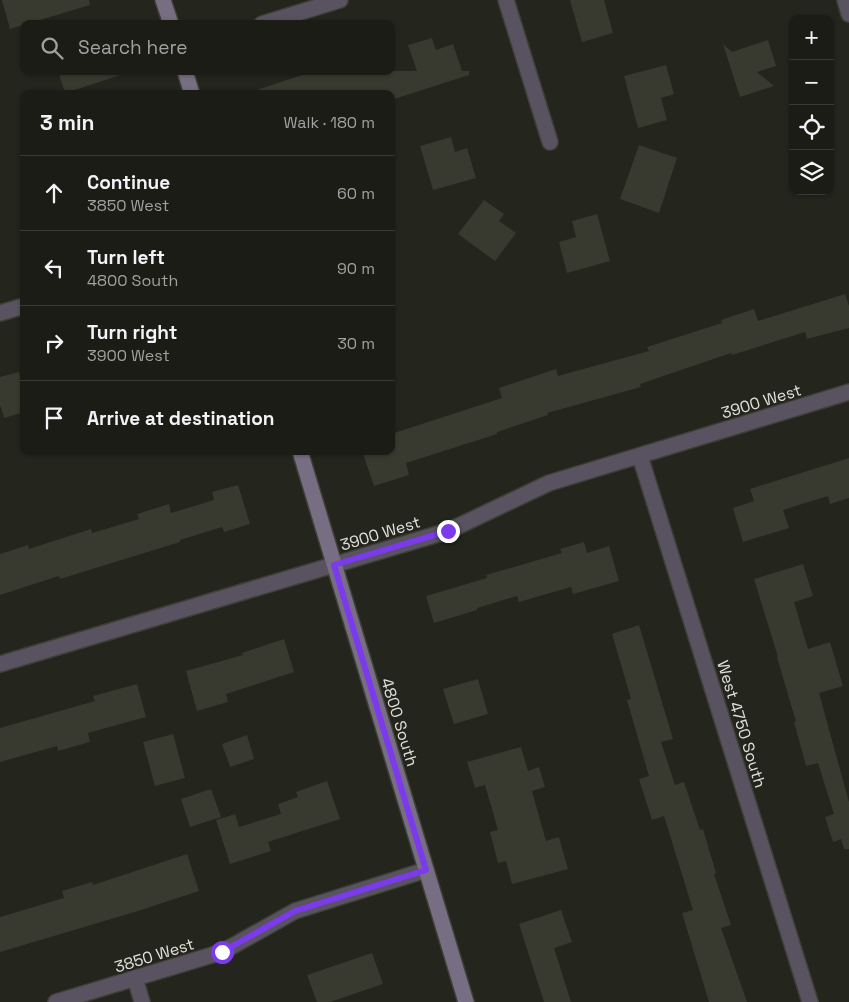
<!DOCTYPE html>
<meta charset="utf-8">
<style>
:root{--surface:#1b1c16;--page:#24251f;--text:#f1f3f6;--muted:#a0a1a1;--line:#393a35}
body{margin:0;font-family:"Space Grotesk",sans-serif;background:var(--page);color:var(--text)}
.controls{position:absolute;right:15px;top:15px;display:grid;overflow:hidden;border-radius:10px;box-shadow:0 1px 4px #0004}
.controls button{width:45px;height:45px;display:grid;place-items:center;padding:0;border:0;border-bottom:1px solid var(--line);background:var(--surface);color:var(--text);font:25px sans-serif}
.stop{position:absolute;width:15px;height:15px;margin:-11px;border:4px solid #7c3aed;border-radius:50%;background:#fff}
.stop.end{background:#7c3aed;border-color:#fff;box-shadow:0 1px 5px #0008}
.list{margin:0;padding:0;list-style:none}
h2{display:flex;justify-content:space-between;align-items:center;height:65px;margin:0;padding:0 20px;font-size:21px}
h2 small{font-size:16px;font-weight:400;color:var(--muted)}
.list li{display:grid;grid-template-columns:32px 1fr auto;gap:15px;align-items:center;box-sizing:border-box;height:75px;padding:0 20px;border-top:1px solid var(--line)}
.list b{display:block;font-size:19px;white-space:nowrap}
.list p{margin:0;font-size:16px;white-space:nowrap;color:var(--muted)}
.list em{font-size:16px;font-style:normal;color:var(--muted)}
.icon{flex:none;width:28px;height:28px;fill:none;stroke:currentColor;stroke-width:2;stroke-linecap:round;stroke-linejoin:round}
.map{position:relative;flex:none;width:849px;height:1002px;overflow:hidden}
.search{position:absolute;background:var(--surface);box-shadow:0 1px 4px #0004;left:20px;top:20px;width:375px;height:55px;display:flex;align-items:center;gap:12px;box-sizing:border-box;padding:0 18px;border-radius:10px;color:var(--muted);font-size:19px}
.panel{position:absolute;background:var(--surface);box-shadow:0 1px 4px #0004;left:20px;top:90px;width:375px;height:365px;border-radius:10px}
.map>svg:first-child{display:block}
.building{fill:#38392f}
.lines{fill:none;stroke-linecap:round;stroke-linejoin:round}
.street-casing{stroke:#3f3f38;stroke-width:18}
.secondary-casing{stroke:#3f3f38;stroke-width:18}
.street{stroke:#595361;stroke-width:15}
.secondary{stroke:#776e83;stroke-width:15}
.route{stroke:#7c3aed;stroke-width:6}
.labels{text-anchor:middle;stroke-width:4;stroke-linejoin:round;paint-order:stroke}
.street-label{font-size:16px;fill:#e2e2dc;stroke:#24251d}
</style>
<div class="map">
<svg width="849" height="1002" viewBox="0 0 849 1002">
<rect width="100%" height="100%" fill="#24251d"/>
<g class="building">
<path d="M2 0H89L90 5 10 29Z"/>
<path d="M570 0H604L613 33 582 42Z"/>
<path d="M432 38 436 50 453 44 462 71H469V75L391 100V94H258L257 90 314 71H417L408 45Z"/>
<path d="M768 40 776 66 757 72 774 86 740 97 723 44 732 52Z"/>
<path d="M666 65 674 94 661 98 667 120 638 128 624 76Z"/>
<path d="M58 71H120L121 75 65 93Z"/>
<path d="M451 137 455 152 467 148 476 178 433 190 420 146Z"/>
<path d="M639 145 677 158 659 213 620 199Z"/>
<path d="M484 200 504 214 499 221 516 233 495 261 458 234Z"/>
<path d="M597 214 610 261 567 273 559 242 576 237 572 221Z"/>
<path d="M845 294 849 306V328L807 339 805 332 732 355 731 353 640 384 641 387 547 413 548 415 497 432V434L406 463 409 475 374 486 362 451H391V434L502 398 499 388 556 369 558 376 649 351 647 347 722 323 721 320 754 309 758 321Z"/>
<path d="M19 372 24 390V412L4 418 0 405V377Z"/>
<path d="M849 458V498L830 504 828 496 783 510 789 528 743 542 733 508 754 501 750 489Z"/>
<path d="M238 485 250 524 224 532 222 527 180 540V542L60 579 59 576 0 595V554L28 545 29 549 91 529 92 533 139 519 137 514 169 504 171 513 214 500 212 492Z"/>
<path d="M584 542 587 553 609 546 619 581 573 594 571 587 519 602 517 596 477 608V610L434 623 426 596 487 578 486 575 562 553 560 549Z"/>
<path d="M803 564 813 596 794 602 808 649 830 642 843 686 819 693 849 802V849H844L841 839 833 842 825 817 834 814 818 763 806 766 794 722H796L777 657H778L754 579Z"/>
<path d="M639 625 673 739 661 742 675 785 684 782 700 830 703 829 716 873 714 874 731 925 721 928 747 1002H709L682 913 693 910 664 816 652 820 639 779 649 776 627 700 631 699 612 634Z"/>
<path d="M284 639 294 672 226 694 228 702 197 711 186 671 243 655 242 653Z"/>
<path d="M478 679 488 714 454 724 443 689Z"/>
<path d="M137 684 146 717 88 733 90 742 58 751 57 746 0 762V728L95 701 93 696Z"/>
<path d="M173 734 185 778 155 786 143 742Z"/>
<path d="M247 735 254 759 230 767 222 744Z"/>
<path d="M521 747 528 771 539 767 545 787 532 791 546 841 559 837 568 869 512 884 506 861 498 863 490 832 498 830 485 785 475 788 467 762Z"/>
<path d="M327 781 340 819 268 842 271 851 230 864 216 820 235 814 239 827 281 814 278 804 298 797 296 792Z"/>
<path d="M211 789 221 817 190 827 181 799Z"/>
<path d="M187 854 199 891 138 911 0 952V917L64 898 62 891 92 882 93 885Z"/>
<path d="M561 910 572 942 554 948 571 1002H544L519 924Z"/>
<path d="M372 953 383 984 330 1002H317L307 975Z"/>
</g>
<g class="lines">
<g class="street-casing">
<g id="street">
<path d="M506 0 550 142"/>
<path d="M845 0 849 14"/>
<path d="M262 24 340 0"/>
<path d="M0 313 24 306"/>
<path d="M640 456 810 1002"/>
<path d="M0 664 448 531 549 483 849 392"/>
<path d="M135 978 142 1002"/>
<path d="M56 1002 222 952 295 911 426 870"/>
</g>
</g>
<g class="secondary-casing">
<g id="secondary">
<path d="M163 0 171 24"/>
<path d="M185 71 192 94"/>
<path d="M300 451 466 1002"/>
</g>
</g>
<use href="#street" class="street"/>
<use href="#secondary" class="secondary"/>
</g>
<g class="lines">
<path class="route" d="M222 952 295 911 426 870 334 565 448 531"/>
</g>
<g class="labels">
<g class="street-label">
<text transform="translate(761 401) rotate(-17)" y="6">3900 West</text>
<text transform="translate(380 533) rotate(-17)" y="6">3900 West</text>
<text transform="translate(400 722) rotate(73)" y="6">4800 South</text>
<text transform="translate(742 724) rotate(73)" y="6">West 4750 South</text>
<text transform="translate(154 955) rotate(-17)" y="6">3850 West</text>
</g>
</g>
</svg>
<div class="controls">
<button>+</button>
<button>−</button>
<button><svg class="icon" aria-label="locate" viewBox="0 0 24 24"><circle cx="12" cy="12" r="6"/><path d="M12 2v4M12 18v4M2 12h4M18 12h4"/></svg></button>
<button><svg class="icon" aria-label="layers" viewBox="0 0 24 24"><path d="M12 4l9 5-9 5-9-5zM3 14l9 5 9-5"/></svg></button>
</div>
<div class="stop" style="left:222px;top:952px"></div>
<div class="stop end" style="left:448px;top:531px"></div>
<div class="search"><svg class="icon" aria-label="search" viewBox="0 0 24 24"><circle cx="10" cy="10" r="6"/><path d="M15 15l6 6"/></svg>Search here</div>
<section class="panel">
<h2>3 min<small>Walk · 180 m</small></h2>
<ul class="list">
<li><svg class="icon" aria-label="ahead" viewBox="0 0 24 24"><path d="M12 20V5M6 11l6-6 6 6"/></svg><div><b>Continue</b><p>3850 West</p></div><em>60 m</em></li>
<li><svg class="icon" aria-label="left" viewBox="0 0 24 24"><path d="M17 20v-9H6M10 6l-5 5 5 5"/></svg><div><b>Turn left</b><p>4800 South</p></div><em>90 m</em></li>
<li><svg class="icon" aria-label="right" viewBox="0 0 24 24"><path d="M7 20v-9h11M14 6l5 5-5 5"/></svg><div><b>Turn right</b><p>3900 West</p></div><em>30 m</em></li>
<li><svg class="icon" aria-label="arrive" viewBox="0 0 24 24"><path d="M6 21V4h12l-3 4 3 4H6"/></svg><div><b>Arrive at destination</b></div></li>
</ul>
</section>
</div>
